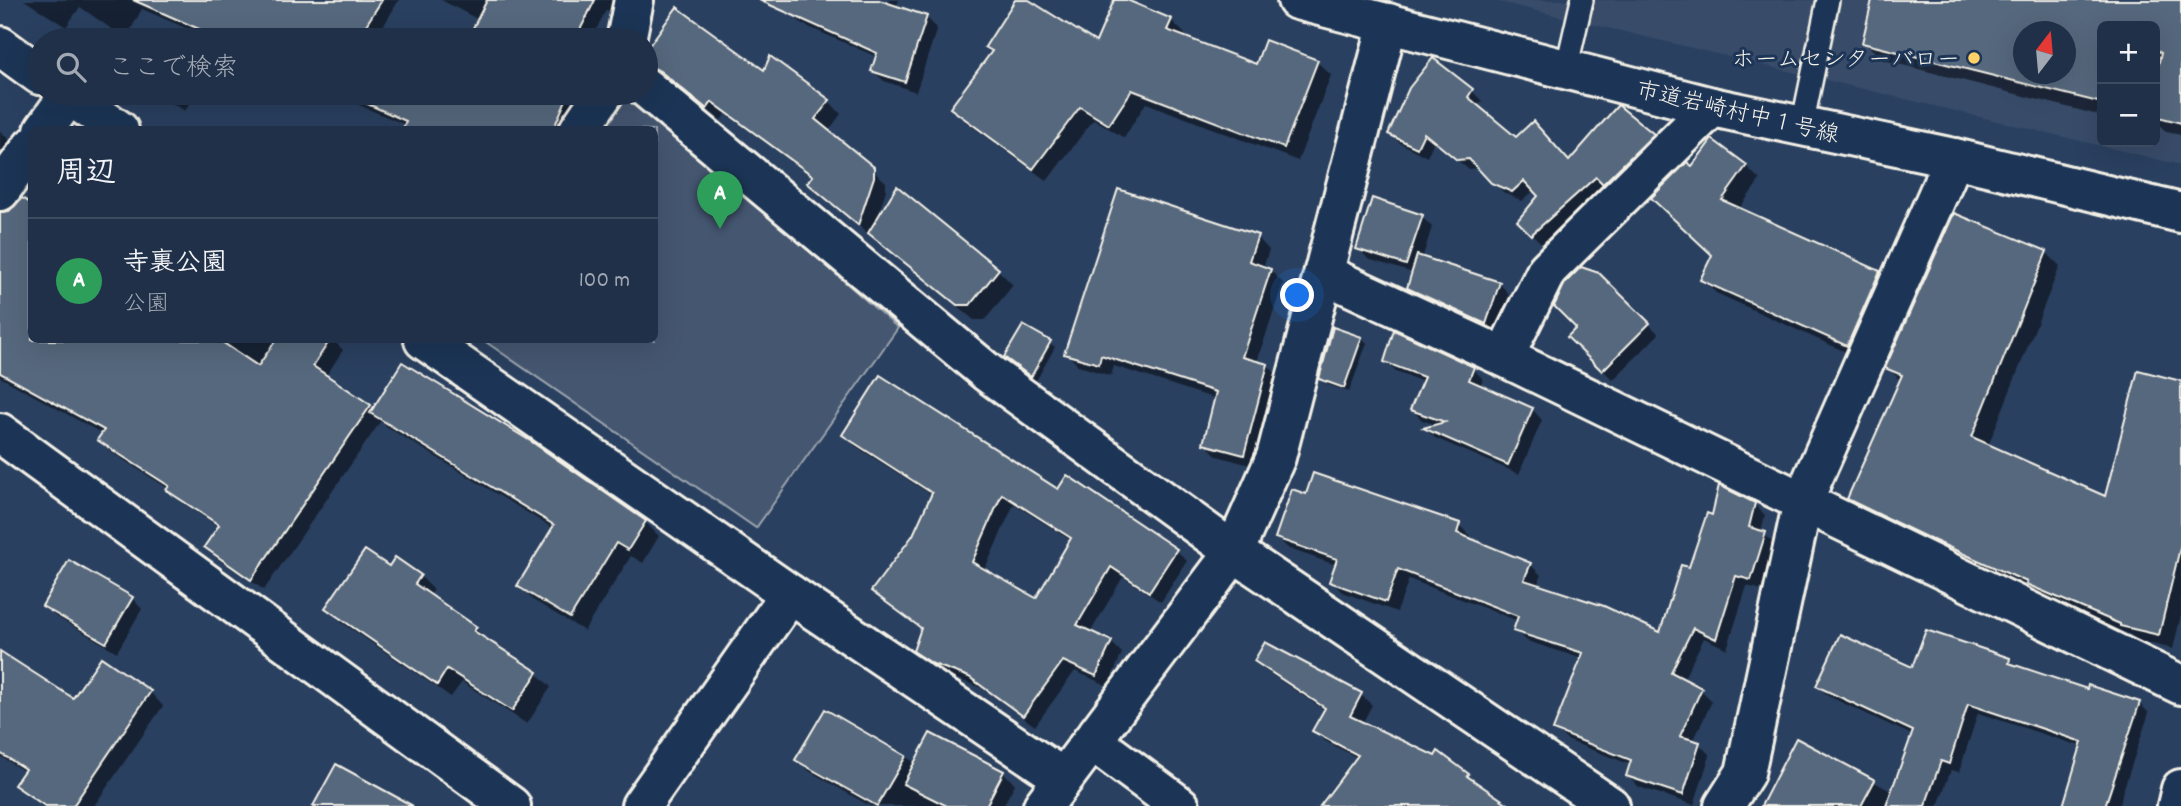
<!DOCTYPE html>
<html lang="ja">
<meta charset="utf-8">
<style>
:root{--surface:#203048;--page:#2d3c52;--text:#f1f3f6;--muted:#a2a9b4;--line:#3d4b60;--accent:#8bbbb9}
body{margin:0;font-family:Dekko,"Klee One",sans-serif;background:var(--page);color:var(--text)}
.controls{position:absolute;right:21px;top:21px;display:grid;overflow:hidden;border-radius:10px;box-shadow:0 7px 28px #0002}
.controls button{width:63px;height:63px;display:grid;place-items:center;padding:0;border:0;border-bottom:2px solid var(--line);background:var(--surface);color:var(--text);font:35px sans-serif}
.compass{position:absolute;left:2013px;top:21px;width:63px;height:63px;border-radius:50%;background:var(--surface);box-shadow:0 7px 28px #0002;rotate:16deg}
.you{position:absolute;left:1298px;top:296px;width:24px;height:24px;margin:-18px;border:5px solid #fff;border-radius:50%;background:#1a73e8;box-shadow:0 0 0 10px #1a73e833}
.badge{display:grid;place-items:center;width:46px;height:46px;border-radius:50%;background:var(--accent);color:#fff;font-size:23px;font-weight:700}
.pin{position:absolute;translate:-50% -58px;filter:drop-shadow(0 2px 4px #0008)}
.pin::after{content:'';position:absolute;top:37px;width:24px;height:21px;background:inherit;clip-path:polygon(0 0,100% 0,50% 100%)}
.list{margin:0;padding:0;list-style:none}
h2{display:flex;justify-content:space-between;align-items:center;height:91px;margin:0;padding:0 28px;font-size:30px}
h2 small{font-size:23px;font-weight:400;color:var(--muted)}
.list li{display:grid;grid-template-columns:46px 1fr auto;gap:21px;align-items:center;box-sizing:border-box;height:126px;padding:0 28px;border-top:2px solid var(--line)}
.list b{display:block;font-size:26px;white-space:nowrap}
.list p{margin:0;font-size:23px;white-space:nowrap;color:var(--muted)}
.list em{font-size:23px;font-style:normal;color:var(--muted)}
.icon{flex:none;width:38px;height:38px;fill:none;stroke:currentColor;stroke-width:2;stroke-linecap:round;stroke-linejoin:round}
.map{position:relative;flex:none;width:2181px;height:806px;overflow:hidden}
.search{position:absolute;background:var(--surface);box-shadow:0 7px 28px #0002;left:28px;top:28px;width:630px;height:77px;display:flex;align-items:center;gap:18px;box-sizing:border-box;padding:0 24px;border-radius:38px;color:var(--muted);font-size:26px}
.panel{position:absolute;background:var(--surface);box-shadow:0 7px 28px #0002;left:28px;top:126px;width:630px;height:217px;border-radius:10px}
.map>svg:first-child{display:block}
.built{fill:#374c69;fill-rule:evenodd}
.green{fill:#445771;stroke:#9ca4ac;stroke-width:2}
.shadow{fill:#0007;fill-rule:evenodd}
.building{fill:#56677d;stroke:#f4f1e8;stroke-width:2;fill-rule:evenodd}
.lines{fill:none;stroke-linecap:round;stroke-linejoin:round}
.lane-casing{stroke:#f4f1e8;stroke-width:26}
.street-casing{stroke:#f4f1e8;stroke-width:44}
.secondary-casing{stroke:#f4f1e8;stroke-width:44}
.lane{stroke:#1d3557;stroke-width:21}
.street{stroke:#1d3557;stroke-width:38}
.secondary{stroke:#1d3557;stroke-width:38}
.poi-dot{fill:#ffd166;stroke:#1d3557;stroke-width:2.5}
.labels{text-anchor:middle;stroke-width:6;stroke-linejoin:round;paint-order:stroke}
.poi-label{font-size:23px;fill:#f4f1e8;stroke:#1d3557;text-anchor:end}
.street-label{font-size:23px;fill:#f4f1e8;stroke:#1d3557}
</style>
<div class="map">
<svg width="2181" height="806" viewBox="0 0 2181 806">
<rect width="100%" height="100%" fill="#2a4060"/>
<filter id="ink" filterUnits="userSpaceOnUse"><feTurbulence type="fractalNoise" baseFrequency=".0143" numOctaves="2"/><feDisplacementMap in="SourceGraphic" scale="14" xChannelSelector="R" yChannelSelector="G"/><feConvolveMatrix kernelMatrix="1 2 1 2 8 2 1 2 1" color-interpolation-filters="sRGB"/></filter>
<g filter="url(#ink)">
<path class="built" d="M1491 0H2181V165ZM2102 26H2155V142H2102ZM2024 32H2066V74H2024Z"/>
<path class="green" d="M627 93 898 328 756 528 483 340H654V130L602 129Z"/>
<g class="shadow">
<path d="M24 0H399L375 40H275L241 19 228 40H213L142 9 130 31 144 40H125L126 39 80 7 66 27Z"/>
<path d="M441 0H619L615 13 606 10 591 40H469L479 20Z"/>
<path d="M798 0H899L896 7 926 17 937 28 916 92 884 81 873 71 877 57 802 24 792 13Z"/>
<path d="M1017 0H1026L1097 45 1116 0H1123L1171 20 1185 34 1183 38 1257 66 1317 62 1331 75 1298 161 1146 103 1124 138 1094 119 1047 181 966 122 952 108 993 53 987 47Z"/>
<path d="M1874 0H2181V135L2166 132 2155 120V86L2160 64 2155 62V26H2102V116L1883 60 1864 42ZM2024 32H2066V74H2024Z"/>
<path d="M677 10 765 73 829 101 841 114 828 132 886 182V190L877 219 998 270 1013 285 985 320H974L822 196 809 183 814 178 726 114 721 120 646 63V53Z"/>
<path d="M1434 60 1472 91 1482 101 1477 107 1516 139 1570 163 1652 135 1662 145 1607 186 1542 244 1519 221 1541 196 1535 190 1522 201 1503 192 1480 168 1468 169 1434 141 1427 157 1400 143 1390 134Z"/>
<path d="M155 93H196L185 111Z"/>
<path d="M343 93H579L583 96 570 130H404L406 125 352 102Z"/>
<path d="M0 131 18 148 0 172Z"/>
<path d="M1746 166 1760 180 1739 209 1879 273 1893 287 1861 359 1716 293 1702 279 1713 255 1692 169Z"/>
<path d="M1422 217 1432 227 1422 259 1499 283 1509 294 1496 334 1419 298 1409 288 1413 273 1368 259 1358 248Z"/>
<path d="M0 235 32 340H333L343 350 326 376 374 410 645 522 659 536 643 563 631 556 584 631 533 600 519 586 554 529 387 427 381 421 264 590 218 559 206 547 219 527 181 502 169 489 111 452 99 440 103 434 0 377Z"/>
<path d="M1257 237 1269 250 1263 268 1270 270 1283 283 1257 362 1268 365 1280 378 1257 467 1217 456 1205 443 1216 399 1114 366 1111 376 1079 366 1066 353Z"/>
<path d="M2046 252 2060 266 1988 446 2107 498 2181 383V615L2173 649 2136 640 2131 635 2042 597 2038 593 1863 513 1849 498 1901 381 1888 368Z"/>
<path d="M1598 274 1659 334 1613 380 1570 337 1579 328Z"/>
<path d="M1024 327 1055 347 1036 381 1011 362Z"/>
<path d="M1362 338 1367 343 1349 392 1326 384 1321 379Z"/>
<path d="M1386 362 1473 369 1483 379 1480 387 1532 409 1542 420 1519 474 1435 438 1426 429 1439 426 1422 420 1412 410 1424 382 1396 372Z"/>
<path d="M844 434 1058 491 1176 550 1187 561 1161 602 1123 577 1090 633 1111 642 1122 653 1108 686 1075 671 1035 726 982 688 946 675 927 662 915 650 922 630 873 591 915 536 932 495 855 446ZM1014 504 1072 541 1037 600 984 571Z"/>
<path d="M1754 504 1765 515 1761 532 1776 545 1762 590 1747 586 1727 649 1704 638 1683 680 1701 690 1712 701 1693 742 1699 744 1710 755 1694 805 1639 787 1628 776 1631 765 1567 740 1555 729 1583 659 1527 641 1515 630 1518 621 1409 579 1397 612 1342 592 1331 581 1336 565 1289 549 1277 538 1459 525 1470 536 1469 540 1530 564 1541 575 1537 586 1661 634 1713 517Z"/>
<path d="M395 559 420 576 434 590 429 596 475 628 489 642 537 674 551 687 527 724 462 682 451 697 341 622 328 608 389 568Z"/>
<path d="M132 598 142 609 117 652 55 616 44 606Z"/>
<path d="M0 653 74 700 150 692 163 706 94 806H42L17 785 25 772 0 756Z"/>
<path d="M2009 660 2017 668 2088 691 2139 703 2149 713 2122 794 2120 806H2065L2083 747 1978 713 1959 772 1951 770 1938 806H1763L1797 741 1893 792 1914 736 1828 696 1818 686 1913 669Z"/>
<path d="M1256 661 1361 695 1372 705 1362 724 1468 775 1479 786 1508 806H1322L1358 758 1325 741 1315 730 1326 711 1266 671Z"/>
<path d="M826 711 916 763 1003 772 1015 784 1003 806H870L809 771 797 759Z"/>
</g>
<g class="building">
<path d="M133 0H382L361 33 378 40H224Z"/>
<path d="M487 0H595L575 40H467Z"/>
<path d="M759 0H879L927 16 905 82 871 71 877 53Z"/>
<path d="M1015 0H1029L1096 42 1114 0H1127L1172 19 1167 30 1256 64 1265 40 1318 60 1284 148 1132 90 1109 125 1080 107 1033 169 950 108 992 51 985 47Z"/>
<path d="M1872 0H2181V123L2155 116V79L2161 53 2155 50V26H2102V103L1862 43ZM2024 32H2066V74H2024Z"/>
<path d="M677 7 764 70 770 56 830 100 815 119 874 167V177L858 225 807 183 813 176 712 102 707 109 660 71 646 64V50Z"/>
<path d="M1433 58 1473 89 1468 97 1516 137 1533 121 1569 161 1618 105 1654 134 1603 184 1596 177 1531 235 1517 221 1538 196 1524 181 1512 192 1491 183 1469 159 1457 160 1424 133 1417 148 1388 134 1409 88Z"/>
<path d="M343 93H569L553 130H402L406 121Z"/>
<path d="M1712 139 1747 165 1722 200 1880 271 1847 346 1700 280 1712 255 1651 198 1687 162 1692 166Z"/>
<path d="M897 186 999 269 970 305H957L868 233Z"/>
<path d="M1118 189 1258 235 1249 261 1271 269 1242 357 1268 364 1244 455 1203 444 1216 392 1101 355 1099 364 1064 354Z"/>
<path d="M22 198 32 204V340H219L258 366 276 340H330L313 366 371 405 251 580 204 547 219 525 166 490 169 486 97 440 104 430 0 373V212L9 211Z"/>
<path d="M1372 198 1423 215 1406 265 1356 249Z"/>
<path d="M1954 213 2047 251 1972 437 2105 496 2138 370 2181 381V544L2159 635 2120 626V624L2026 584 2027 582 1926 537 1847 499 1902 375 1885 368Z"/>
<path d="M1417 255 1500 282 1486 324 1407 288Z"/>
<path d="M1581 267 1599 273 1650 323 1602 371 1567 337 1576 328 1554 306 1565 283Z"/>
<path d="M1023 325 1051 341 1031 377 1004 357Z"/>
<path d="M1333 327 1362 337 1344 388 1319 379Z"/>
<path d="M1394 330 1474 367 1469 380 1533 408 1508 465 1423 428 1445 422 1410 410 1424 377 1384 362Z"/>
<path d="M402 362 532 442 646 521 628 550 616 543 570 618 517 586 554 525 370 413Z"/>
<path d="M880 375 1058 489 1067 475 1177 549 1149 592 1111 567 1077 625 1112 641 1096 676 1063 661 1023 716 969 677 933 664 913 651 921 628 871 591 913 535 932 493 842 435ZM1002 494 1071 538 1036 598 972 562Z"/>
<path d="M1313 473 1460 523 1457 533 1531 563 1524 580 1604 606 1660 632 1681 565 1689 567 1707 513 1712 515 1719 485 1755 503 1749 527 1766 532 1751 580 1736 576 1716 639 1693 628 1671 672 1702 688 1680 736 1700 742 1683 795 1626 776 1631 760 1553 730 1583 653 1513 631 1518 616 1398 569 1386 602 1329 582 1337 559 1275 538 1292 489 1306 494Z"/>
<path d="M365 550 389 566 395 557 421 575 415 584 477 627 474 631 538 672 512 711 447 669 437 685 325 608Z"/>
<path d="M69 560 133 597 106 643 42 606Z"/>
<path d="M1926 630 2010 658 2009 663 2087 689 2088 685 2140 702 2105 806H2063L2082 742 1968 704 1949 764 1941 761 1925 806H1886L1913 731 1816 686 1840 634 1912 667Z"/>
<path d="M1265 642 1362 693 1350 716 1435 756 1438 751 1469 774 1467 776 1511 806H1320L1358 755 1312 731 1325 708 1254 661Z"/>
<path d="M0 651 73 698 101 657 151 691 73 806H45L14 785 25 769 0 753Z"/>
<path d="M825 709 906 756 877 806 795 760Z"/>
<path d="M930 733 1004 771 986 806H947L903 784Z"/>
<path d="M1796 738 1875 780 1861 806H1761Z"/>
<path d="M336 764 413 806H313Z"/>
</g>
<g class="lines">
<g class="lane-casing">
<g id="lane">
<path d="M1566 70 1582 0"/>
<path d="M1802 126 1828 0"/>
</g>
</g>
<g class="street-casing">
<g id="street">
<path d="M626 40 634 0"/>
<path d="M0 46 40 75"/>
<path d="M646 88 988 373 1234 552 1610 806"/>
<path d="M66 93 119 130"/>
<path d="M44 130 69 95"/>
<path d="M579 130 604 93"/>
<path d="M0 191 32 147"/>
<path d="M1324 274 1504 357 2181 685"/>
<path d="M424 340 790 594 1063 778"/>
<path d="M1504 357 1547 270 1712 107"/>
<path d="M0 433 511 806"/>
<path d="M1092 741 1180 806"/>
<path d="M641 806 790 594"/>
<path d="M1043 806 1234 552 1276 457 1388 23"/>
<path d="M1724 806 1745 773 1803 501 1954 158"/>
</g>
</g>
<g class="secondary-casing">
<g id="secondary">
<path d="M1297 0 1712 107 1954 158 2181 213"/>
<path d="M2177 806 2181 789"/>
</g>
</g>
<use href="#lane" class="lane"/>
<use href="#street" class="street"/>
<use href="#secondary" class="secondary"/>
</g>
</g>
<circle class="poi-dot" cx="1974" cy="58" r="7"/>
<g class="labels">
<g class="poi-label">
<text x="1960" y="66">ホームセンターバロー</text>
</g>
<g class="street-label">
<text transform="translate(1738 111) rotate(13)" y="8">市道岩崎村中１号線</text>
</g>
</g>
</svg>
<div class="controls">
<button>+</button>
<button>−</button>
</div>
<svg class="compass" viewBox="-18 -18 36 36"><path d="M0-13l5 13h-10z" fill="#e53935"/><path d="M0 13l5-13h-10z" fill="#a2a9b4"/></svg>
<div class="you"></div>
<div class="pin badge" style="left:720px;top:229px;background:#2e9e5b">A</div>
<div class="search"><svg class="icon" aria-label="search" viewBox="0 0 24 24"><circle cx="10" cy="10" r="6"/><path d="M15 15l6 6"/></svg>ここで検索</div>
<section class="panel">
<h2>周辺<small></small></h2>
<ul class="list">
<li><span class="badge" style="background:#2e9e5b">A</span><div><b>寺裏公園</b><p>公園</p></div><em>100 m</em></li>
</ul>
</section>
</div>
